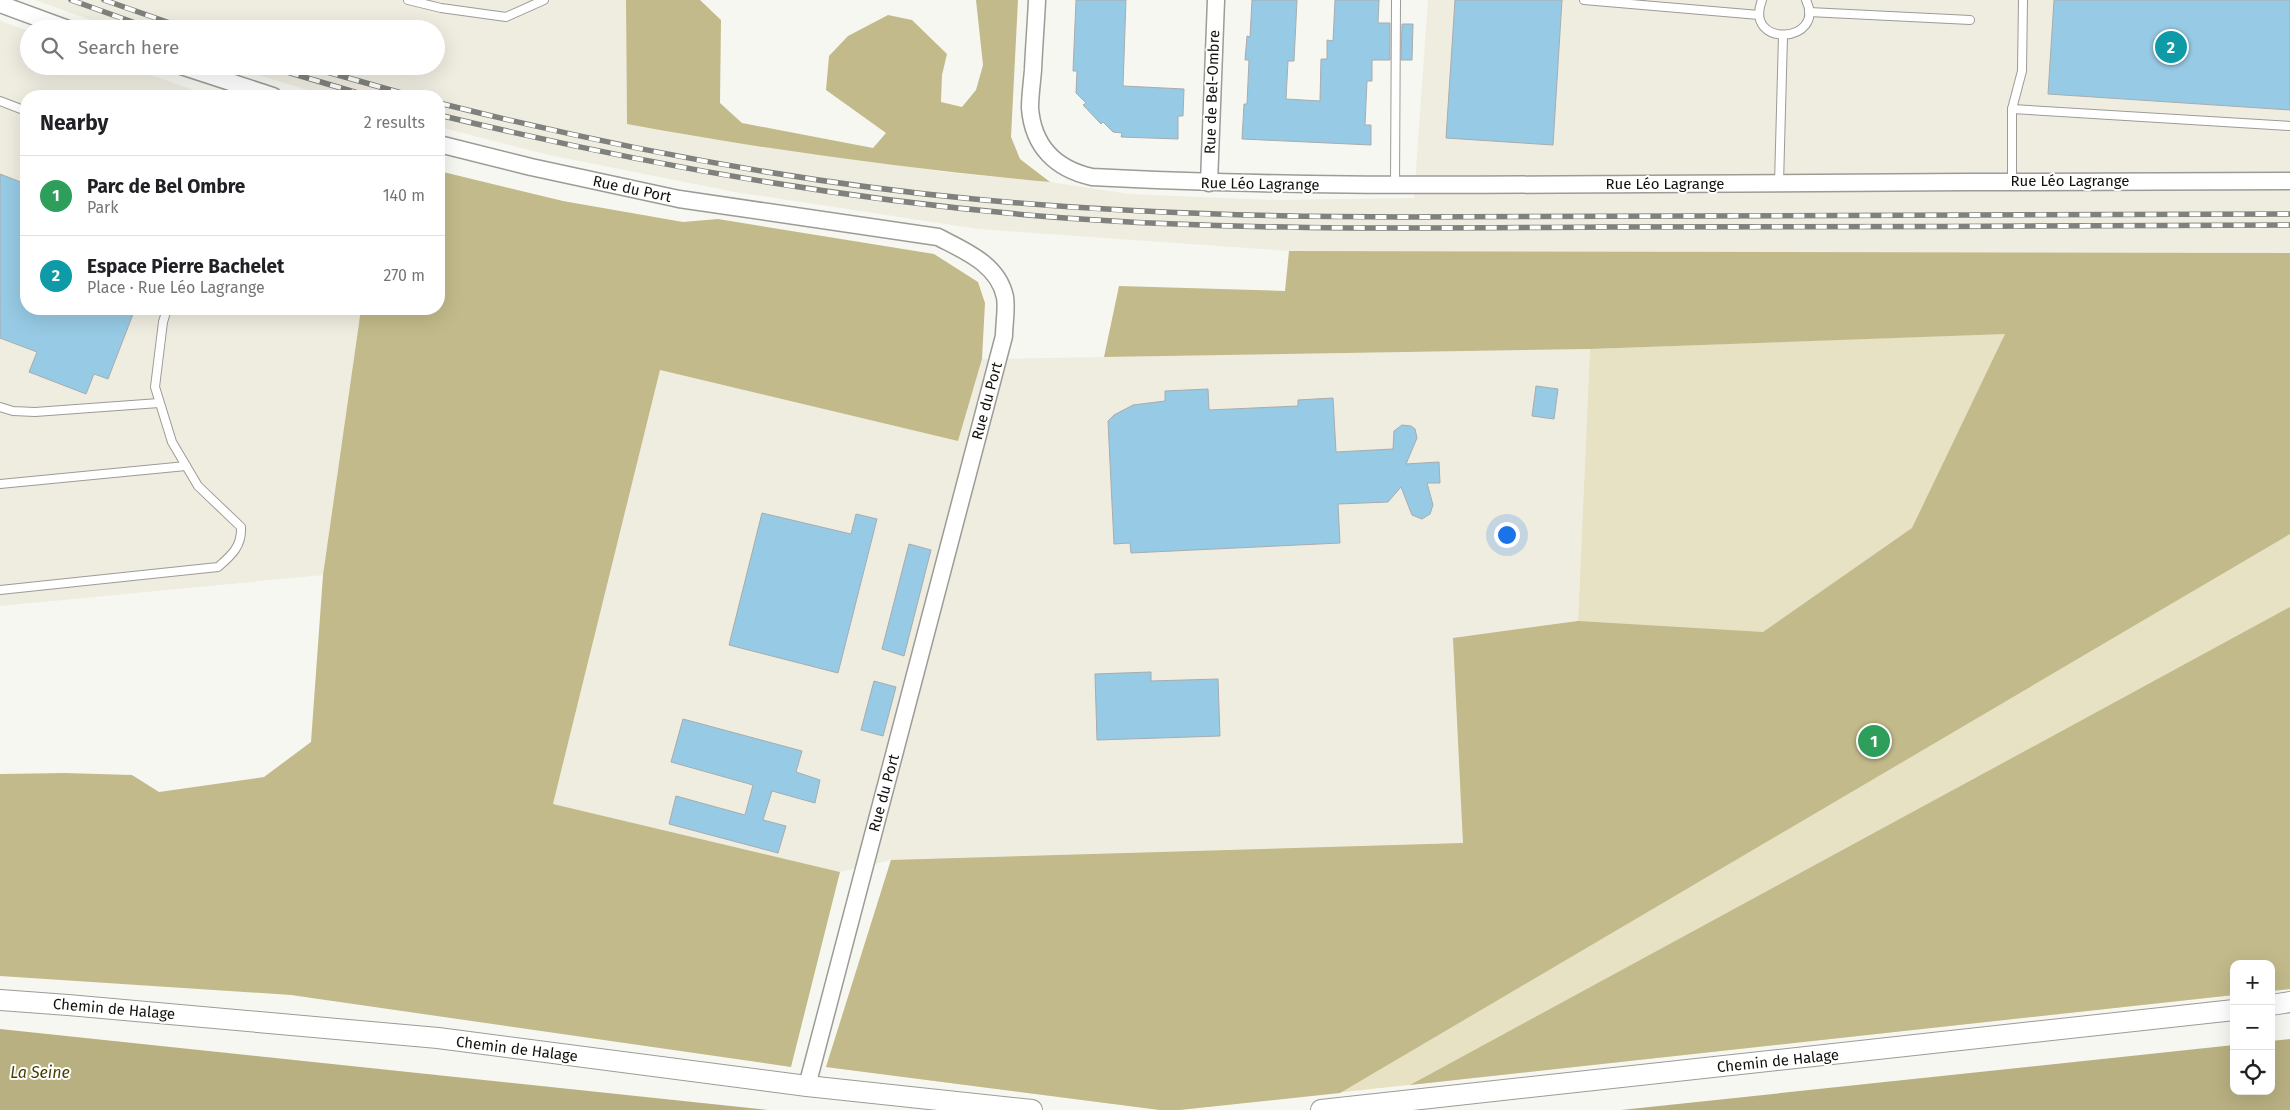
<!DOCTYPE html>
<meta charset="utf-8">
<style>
:root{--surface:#fff;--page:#f2f2f2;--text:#202124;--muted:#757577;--line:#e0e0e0;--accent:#d93025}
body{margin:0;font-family:"Fira Sans",sans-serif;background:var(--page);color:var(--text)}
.controls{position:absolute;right:15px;bottom:15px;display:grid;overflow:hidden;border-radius:10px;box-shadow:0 5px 20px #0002}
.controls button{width:45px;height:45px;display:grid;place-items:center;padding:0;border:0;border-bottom:1px solid var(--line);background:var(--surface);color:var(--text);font:25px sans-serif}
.you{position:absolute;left:1506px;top:534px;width:18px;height:18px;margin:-12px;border:4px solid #fff;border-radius:50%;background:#1a73e8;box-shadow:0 0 0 8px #1a73e833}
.badge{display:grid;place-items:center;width:32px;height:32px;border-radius:50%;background:var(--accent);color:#fff;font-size:16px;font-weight:700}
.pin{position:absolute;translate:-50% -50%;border:2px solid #fff;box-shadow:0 1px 5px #0006}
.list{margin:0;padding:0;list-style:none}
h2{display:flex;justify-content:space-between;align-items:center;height:65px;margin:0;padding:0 20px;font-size:21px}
h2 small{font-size:16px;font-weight:400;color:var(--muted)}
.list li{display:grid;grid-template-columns:32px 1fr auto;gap:15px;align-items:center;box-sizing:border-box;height:80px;padding:0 20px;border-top:1px solid var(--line)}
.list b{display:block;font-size:19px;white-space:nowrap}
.list p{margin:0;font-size:16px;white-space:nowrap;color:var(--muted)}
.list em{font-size:16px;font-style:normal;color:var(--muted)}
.icon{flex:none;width:28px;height:28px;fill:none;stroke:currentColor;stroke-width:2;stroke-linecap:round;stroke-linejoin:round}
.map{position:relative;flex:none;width:2290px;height:1110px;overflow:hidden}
.search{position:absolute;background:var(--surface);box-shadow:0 5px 20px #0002;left:20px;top:20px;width:425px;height:55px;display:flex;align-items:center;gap:12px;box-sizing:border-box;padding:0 18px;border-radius:28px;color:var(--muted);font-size:19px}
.panel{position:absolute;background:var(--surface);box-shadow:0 5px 20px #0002;left:20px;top:90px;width:425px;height:225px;border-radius:20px}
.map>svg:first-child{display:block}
.built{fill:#efede0}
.green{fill:#e7e2c4}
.forest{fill:#c2ba8a}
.water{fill:#b8b081}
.building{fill:#97cae4;stroke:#a7acaf}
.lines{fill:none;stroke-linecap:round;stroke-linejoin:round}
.service-casing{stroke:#9c9b96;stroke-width:10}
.minor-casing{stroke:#9c9b96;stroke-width:19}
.tertiary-casing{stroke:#9c9b96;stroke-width:22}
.service{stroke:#fff;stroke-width:8}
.minor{stroke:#fff;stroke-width:16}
.tertiary{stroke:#fff;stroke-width:20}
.rail-casing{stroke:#80807c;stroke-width:5.5}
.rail{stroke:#fffffe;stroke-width:4;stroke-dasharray:11;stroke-linecap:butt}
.labels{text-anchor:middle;stroke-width:4;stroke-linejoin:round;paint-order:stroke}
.street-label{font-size:15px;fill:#121110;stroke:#fffffe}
.water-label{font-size:16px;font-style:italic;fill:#473e00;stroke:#fffffe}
</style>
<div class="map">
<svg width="2290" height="1110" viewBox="0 0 2290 1110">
<rect width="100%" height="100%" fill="#f7f7f1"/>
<g class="built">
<path d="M35 0H626L627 124 944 172 1050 182 1130 194 1275 200 1414 198 1428 0H2290V253L1289 251 978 229 735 192 549 155 439 127V96H327L229 66H436V29H116Z"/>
<path d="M0 21 29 31V66H126L210 96H26V309H361L323 575 0 606Z"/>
<path d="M1590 349 1578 621 1453 638 1463 843 891 860 840 872 553 804 660 370 958 441 982 359Z"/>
</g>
<path class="green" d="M2290 323V989L2271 991V964H2234V995L1179 1110H1160L826 1067 891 860 1463 843 1453 638 1578 621 1590 349Z"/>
<g class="forest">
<path d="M626 0H700L721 20 720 103 742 123 873 148 886 133 826 90 829 56 848 36 888 15 912 20 947 54 942 75 941 102 962 107 976 90 983 65 976 0H1018L1011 137 1020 159 1050 182C908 169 768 150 627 124Z"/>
<path d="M439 171 563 201 683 222 718 219 934 254 978 282 985 303 982 359 958 441 660 370 553 804 840 872 791 1067 291 995 0 976V774L65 773 132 775 159 792 264 777 311 742 323 575 361 309H439Z"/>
<path d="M1289 251 2290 253V534L1340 1093 1179 1110H1160L826 1067 891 860 1463 843 1453 638 1578 621 1763 632 1912 528 2005 334 1590 349 1104 357 1119 286 1285 291Z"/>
<path d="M2290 607V989L2271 991V964H2234V995L1410 1085Z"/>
</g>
<g class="water">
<path d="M0 1029 768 1110H0Z"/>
<path d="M2290 1039V1110H1621L2234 1045V1091H2271V1041Z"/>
</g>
<g class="building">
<path d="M1076 0H1126L1123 86 1184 89 1183 116H1178V139L1121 137 1122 133 1113 132 1103 122 1101 124 1083 105 1086 103 1076 93 1077 71H1073Z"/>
<path d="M1252 0H1297L1294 61H1288L1286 99 1320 101 1321 59H1327V40L1333 41 1335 0H1379L1378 23H1390V60H1372V81H1367L1365 125H1371V145L1242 139 1244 104H1247L1249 60H1245L1247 36 1250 37Z"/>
<path d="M1455 0H1562L1553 145 1446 138Z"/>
<path d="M2054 0H2290V110L2048 94Z"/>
<path d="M1402 24H1413L1412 60H1401Z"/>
<path d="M0 174 26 184V309H135L108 379 94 374 86 394 29 372 37 352 0 338Z"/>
<path d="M1536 386 1558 389 1554 419 1532 416Z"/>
<path d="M1208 389 1209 410 1298 406V400L1333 398 1336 452 1393 449 1394 431 1402 425 1411 426 1415 429 1417 438 1406 464 1439 462 1440 483H1427L1433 505 1430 514 1422 519 1412 515 1401 487 1388 502 1338 504 1340 543 1131 553 1130 543 1114 544 1108 421 1114 415 1133 405 1165 401V391Z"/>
<path d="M762 513 851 534 856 514 877 519 838 673 729 645Z"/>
<path d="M909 544 931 550 904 656 882 649Z"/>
<path d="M1151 672V681L1218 679 1220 736 1097 740 1095 674Z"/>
<path d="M874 681 896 687 883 736 861 730Z"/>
<path d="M683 719 802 751 796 772 820 780 815 803 772 791 763 820 786 826 778 853 669 824 676 796 745 815 753 785 671 762Z"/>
</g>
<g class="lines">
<g class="service-casing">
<g id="service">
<path d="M408 0 441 8 506 17 544 0"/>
<path d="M1584 0 1759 15"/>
<path d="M1762 0C1743 49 1827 43 1806 0"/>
<path d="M1809 12 1970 20"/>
<path d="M0 101 26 111"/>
<path d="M2012 109 2290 126"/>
<path d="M2012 181V109L2022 71 2023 0"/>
<path d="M1779 183 1783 36"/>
<path d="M1395 186 1396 0"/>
<path d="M0 407 13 411 35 412 159 403"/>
<path d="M0 484 186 466"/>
<path d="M0 590 218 567C232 555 242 546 241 527L198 486 172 442 155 387 163 322 167 309"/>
</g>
</g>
<g class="minor-casing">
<g id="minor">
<path d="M1037 0C1036 23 1034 46 1033 70 1032 82 1030 96 1030 108 1033 147 1056 169 1092 177 1277 187 1461 185 1646 184 1861 183 2075 181 2290 181"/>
<path d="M0 4 68 29"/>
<path d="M181 66 273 96"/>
<path d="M439 144 531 167 679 199 938 237C965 251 998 264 1005 297 1007 309 1004 324 1004 336L807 1086"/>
<path d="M1209 183 1216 0"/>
</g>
</g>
<g class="tertiary-casing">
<g id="tertiary">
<path d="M0 1000 68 1005 438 1038 807 1086 1032 1110"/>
<path d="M2271 1005 2290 1002"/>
<path d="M1321 1110 2234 1010"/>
</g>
</g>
<use href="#service" class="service"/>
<use href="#minor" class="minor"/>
<use href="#tertiary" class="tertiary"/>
<g class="rail-casing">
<g id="rail">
<path d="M71 0 152 29"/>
<path d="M104 0 187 29"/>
<path d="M267 66 368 96"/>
<path d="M306 66 412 96"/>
<path d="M439 103C614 147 794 182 974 199 1117 213 1261 217 1405 217L2290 214"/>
<path d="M439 115C645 165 854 202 1065 218 1246 231 1427 228 1607 227 1835 227 2062 226 2290 225"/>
</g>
</g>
<use href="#rail" class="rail"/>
</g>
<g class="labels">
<g class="street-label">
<text transform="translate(1212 92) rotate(-88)" y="5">Rue de Bel-Ombre</text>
<text x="2070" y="186">Rue Léo Lagrange</text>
<text transform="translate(1260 184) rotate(1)" y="5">Rue Léo Lagrange</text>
<text x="1665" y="189">Rue Léo Lagrange</text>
<text transform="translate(632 189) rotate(12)" y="5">Rue du Port</text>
<text transform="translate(987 401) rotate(-75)" y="5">Rue du Port</text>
<text transform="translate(884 793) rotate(-75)" y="5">Rue du Port</text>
<text transform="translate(114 1009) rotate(5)" y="5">Chemin de Halage</text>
<text transform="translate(517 1049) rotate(7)" y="5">Chemin de Halage</text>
<text transform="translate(1778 1061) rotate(-6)" y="5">Chemin de Halage</text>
</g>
<g class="water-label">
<text x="40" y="1078">La Seine</text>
</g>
</g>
</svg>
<div class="controls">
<button>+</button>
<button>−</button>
<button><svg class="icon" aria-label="locate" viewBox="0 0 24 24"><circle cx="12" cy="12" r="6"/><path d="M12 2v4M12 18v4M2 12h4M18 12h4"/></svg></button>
</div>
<div class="you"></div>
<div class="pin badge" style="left:1874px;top:741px;background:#2e9e5b">1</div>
<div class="pin badge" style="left:2171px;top:47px;background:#0f9aa8">2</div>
<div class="search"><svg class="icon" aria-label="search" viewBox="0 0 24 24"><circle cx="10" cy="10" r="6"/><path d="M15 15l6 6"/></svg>Search here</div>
<section class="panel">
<h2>Nearby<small>2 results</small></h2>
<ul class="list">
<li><span class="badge" style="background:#2e9e5b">1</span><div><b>Parc de Bel Ombre</b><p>Park</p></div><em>140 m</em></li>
<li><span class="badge" style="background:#0f9aa8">2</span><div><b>Espace Pierre Bachelet</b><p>Place · Rue Léo Lagrange</p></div><em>270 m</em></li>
</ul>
</section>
</div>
